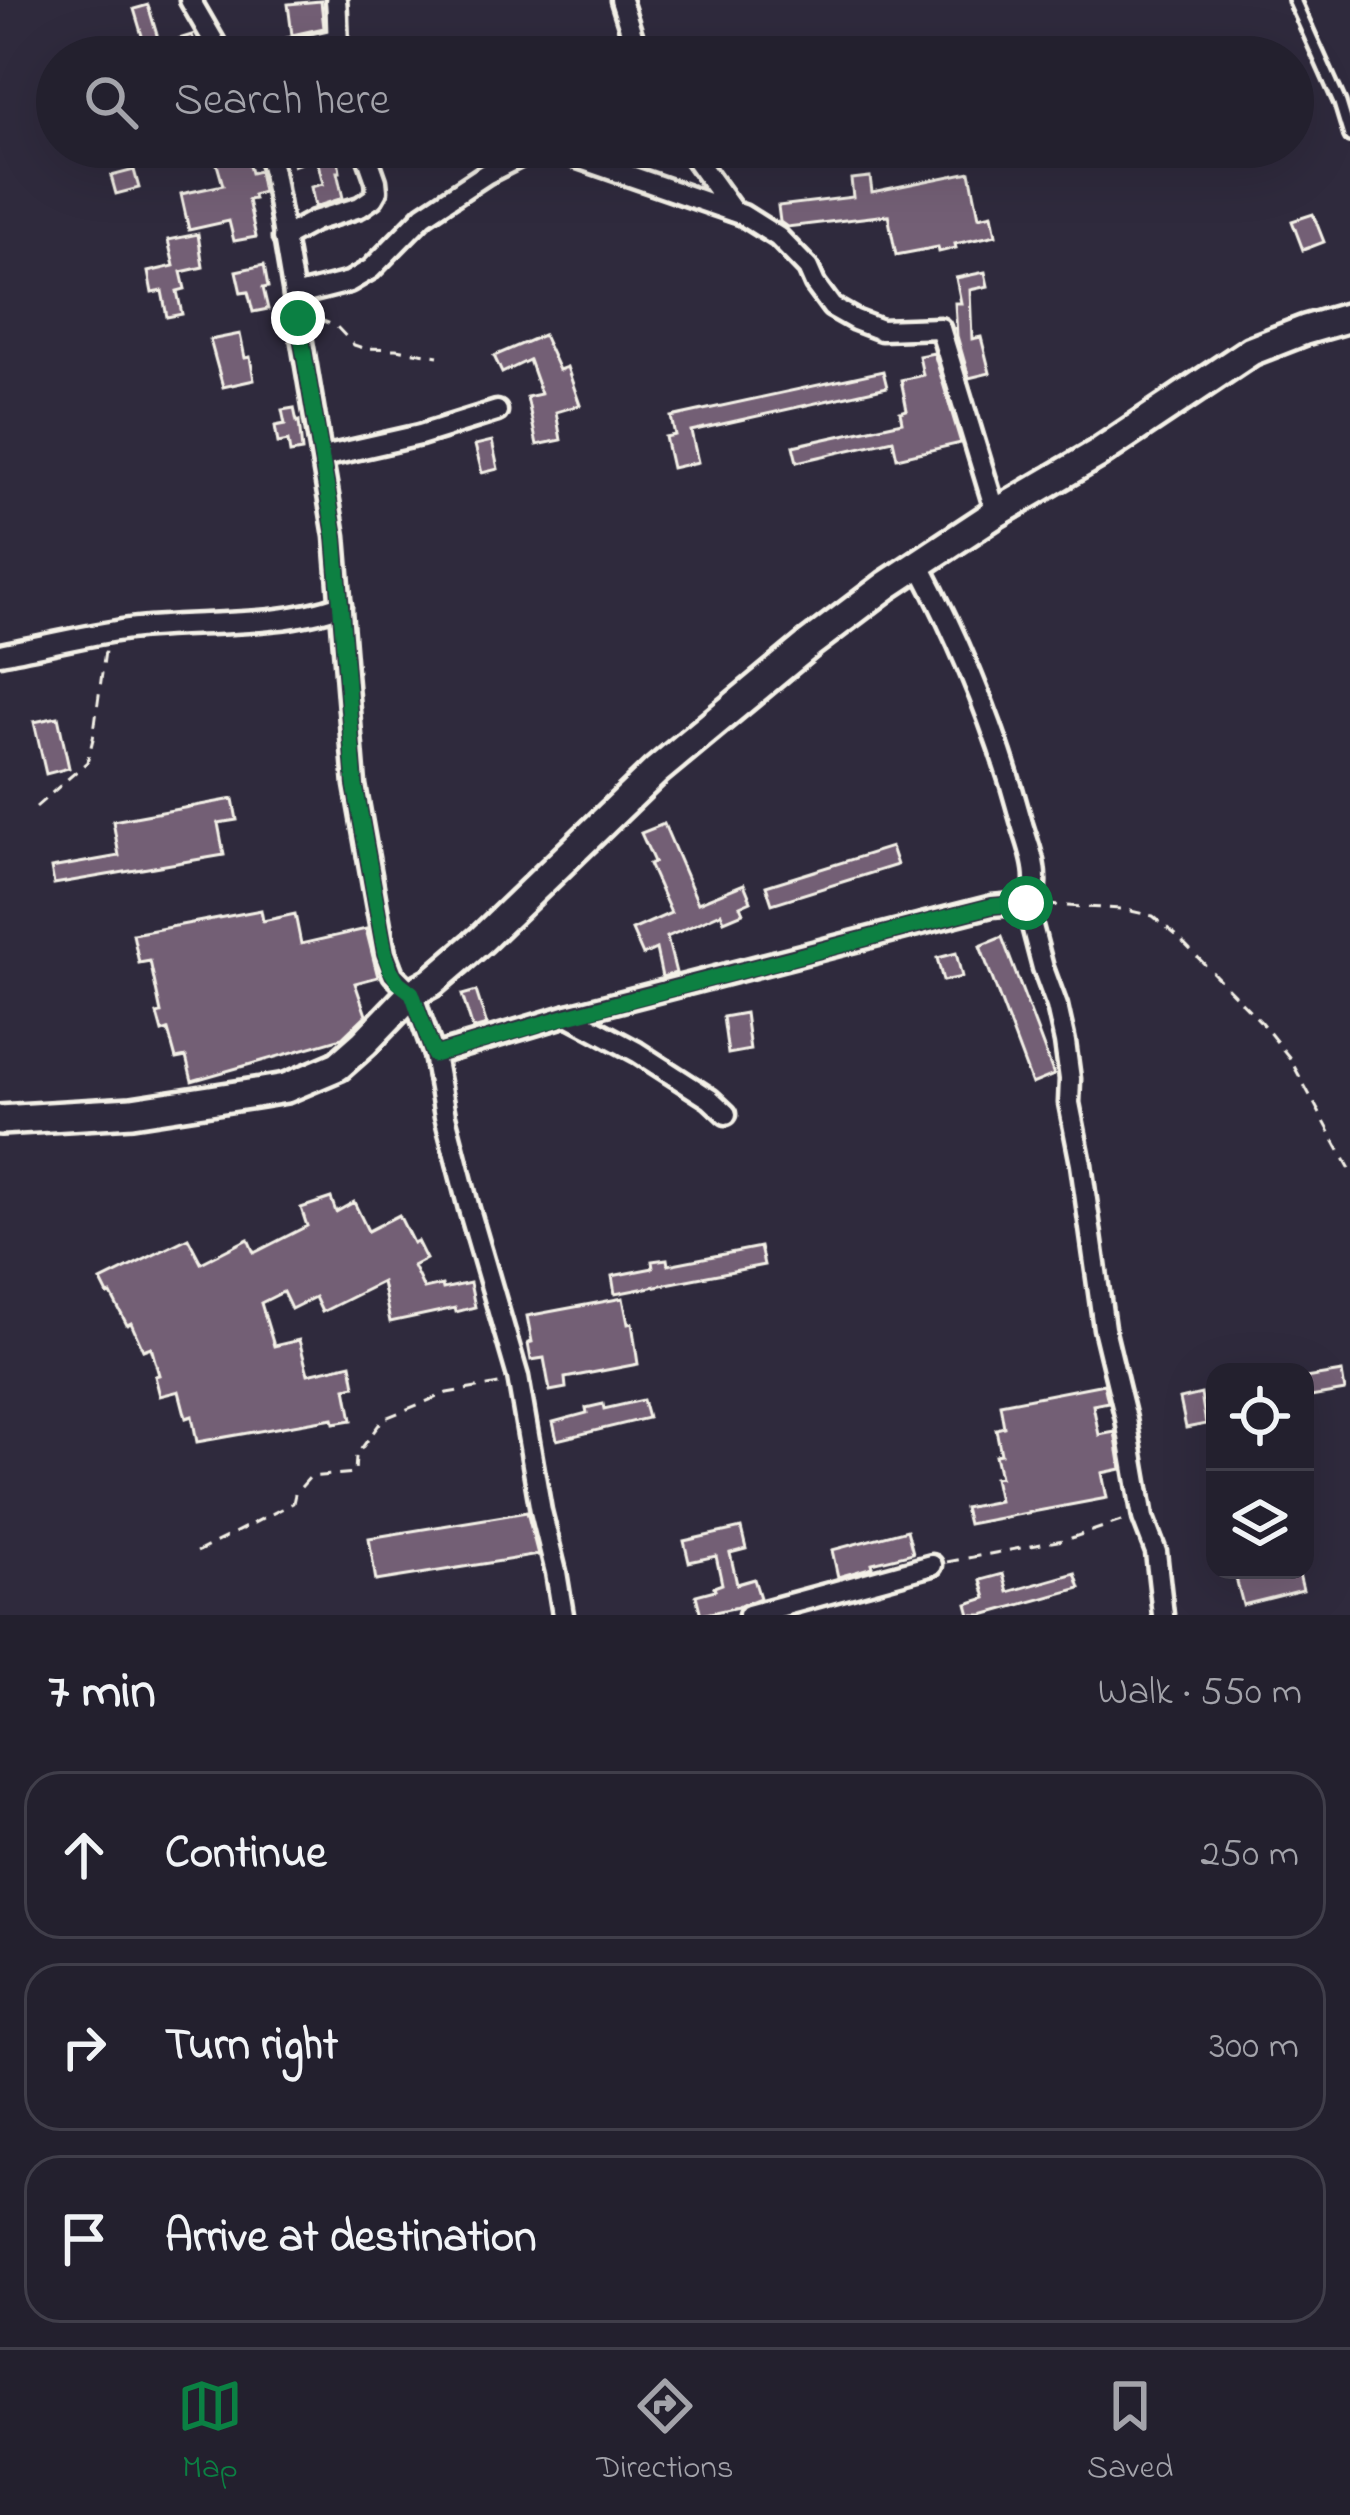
<!DOCTYPE html>
<meta charset="utf-8">
<style>
:root{--surface:#23202e;--page:#2b2836;--text:#f1f3f6;--muted:#a3a3aa;--line:#403e4a;--accent:#0b8043}
body{margin:0;font-family:"Indie Flower",sans-serif;background:var(--page);color:var(--text)}
.controls{position:absolute;right:36px;bottom:36px;display:grid;overflow:hidden;border-radius:24px;box-shadow:0 12px 48px #0002}
.controls button{width:108px;height:108px;display:grid;place-items:center;padding:0;border:0;border-bottom:3px solid var(--line);background:var(--surface);color:var(--text);font:60px sans-serif}
.stop{position:absolute;width:36px;height:36px;margin:-27px;border:9px solid #0b8043;border-radius:50%;background:#fff}
.stop.end{background:#0b8043;border-color:#fff;box-shadow:0 3px 12px #0008}
.list{margin:0;padding:0;list-style:none}
h2{display:flex;justify-content:space-between;align-items:center;height:156px;margin:0;padding:0 48px;font-size:51px}
h2 small{font-size:39px;font-weight:400;color:var(--muted)}
.list li{display:grid;grid-template-columns:78px 1fr auto;gap:36px;align-items:center;box-sizing:border-box;height:168px;margin:0 24px 24px;padding:0 24px;border:3px solid var(--line);border-radius:36px}
.list b{display:block;font-size:45px;white-space:nowrap}
.list em{font-size:39px;font-style:normal;color:var(--muted)}
.icon{flex:none;width:66px;height:66px;fill:none;stroke:currentColor;stroke-width:2;stroke-linecap:round;stroke-linejoin:round}
.map{position:relative;flex:none;width:1350px;height:1615px;overflow:hidden}
.search{position:absolute;background:var(--surface);box-shadow:0 12px 48px #0002;left:36px;right:36px;top:36px;height:132px;display:flex;align-items:center;gap:30px;box-sizing:border-box;padding:0 42px;border-radius:66px;color:var(--muted);font-size:45px}
.sheet{height:732px;background:var(--surface)}
nav{display:flex;justify-content:space-around;align-items:center;box-sizing:border-box;height:168px;border-top:3px solid var(--line);background:var(--surface);font-size:33px;color:var(--muted)}
nav a{display:grid;justify-items:center;gap:6px}
nav .on{color:var(--accent)}
.map>svg:first-child{display:block}
.building{fill:#735e74;stroke:#f4f1e8;stroke-width:3}
.lines{fill:none;stroke-linecap:round;stroke-linejoin:round}
.lane-casing{stroke:#f4f1e8;stroke-width:18}
.street-casing{stroke:#f4f1e8;stroke-width:27}
.secondary-casing{stroke:#f4f1e8;stroke-width:36}
.path{stroke:#f4f1e8;stroke-width:3;stroke-dasharray:12 9;stroke-linecap:butt}
.lane{stroke:#2f2a3d;stroke-width:9}
.street{stroke:#2f2a3d;stroke-width:18}
.secondary{stroke:#2f2a3d;stroke-width:27}
.route{stroke:#0b8043;stroke-width:15}
</style>
<div class="map">
<svg width="1350" height="1615" viewBox="0 0 1350 1615">
<rect width="100%" height="100%" fill="#2f2a3d"/>
<filter id="ink" filterUnits="userSpaceOnUse"><feTurbulence type="fractalNoise" baseFrequency=".00833" numOctaves="2"/><feDisplacementMap in="SourceGraphic" scale="24" xChannelSelector="R" yChannelSelector="G"/><feConvolveMatrix kernelMatrix="1 2 1 2 8 2 1 2 1" color-interpolation-filters="sRGB"/></filter>
<g filter="url(#ink)">
<g class="building">
<path d="M321 1 324 28 292 35 288 4Z"/>
<path d="M148 5 160 45 192 35 199 57H132V54L146 49 134 9Z"/>
<path d="M212 147H244L251 173 259 171 263 192 253 195 254 199 248 200 256 237 234 241 229 221 189 230 181 194 223 185Z"/>
<path d="M338 159 340 172H337L343 198 315 207 311 187 323 184 318 163Z"/>
<path d="M134 170 139 188 116 194 111 176Z"/>
<path d="M970 172 979 217 992 214 996 235 955 244 956 248 939 252 938 247 896 255 888 215 787 227 780 222 778 206 853 197 851 179 870 177 872 192Z"/>
<path d="M1313 214 1324 242 1303 250 1292 221Z"/>
<path d="M198 234 203 267 181 272 185 289 177 291 182 314 167 317 162 291 152 293 148 272 174 266 168 240Z"/>
<path d="M264 265 268 287 263 288 268 309 253 312 248 292 241 293 236 271Z"/>
<path d="M985 272 988 286 970 290 972 339 981 337 990 373 969 378 957 336 955 303H961L956 278Z"/>
<path d="M240 334 245 358 250 357 254 380 223 387 210 340Z"/>
<path d="M543 335 559 370 567 367 580 405 556 412 561 440 537 445 527 397 541 394 529 360 502 373 494 356Z"/>
<path d="M934 353 961 443 897 458 893 440 797 462 793 446 902 422 900 412 907 410 901 380 923 375 919 356Z"/>
<path d="M883 371 887 387 691 431 698 462 672 468 665 437 675 435 671 417Z"/>
<path d="M294 408 297 422 299 421 302 451 290 453 288 441 278 443 275 426 285 424 282 410Z"/>
<path d="M492 441 498 469 482 473 475 445Z"/>
<path d="M58 717 69 768 46 774 34 722Z"/>
<path d="M233 799 237 820 218 823 224 855 54 884 51 868 119 856 113 821Z"/>
<path d="M664 824 698 903 744 884 751 901 740 906 743 913 724 921 721 913 667 937 676 973 662 977 656 949 643 955 632 930 671 913 649 864 654 862 641 833Z"/>
<path d="M891 847 897 865 772 904 766 886Z"/>
<path d="M261 910 263 921 295 914 301 944 366 929 378 977 355 983 366 1015 342 1038 192 1081 186 1057 176 1059 168 1030 162 1032 157 1014 161 1013 150 961 139 963 133 934Z"/>
<path d="M1002 937 1054 1075 1032 1084 980 946Z"/>
<path d="M956 953 962 977 943 981 937 958Z"/>
<path d="M476 991 487 1025 473 1029 462 995Z"/>
<path d="M745 1013 750 1050 728 1054 723 1017Z"/>
<path d="M331 1198 336 1212 354 1202 368 1231 399 1215 413 1243 417 1241 426 1259 413 1266 424 1289 442 1285 443 1289 470 1283 475 1307 456 1312 455 1308 390 1322 382 1282 322 1312 315 1297 291 1309 283 1292 261 1303 274 1346 299 1340 308 1374 351 1364 355 1386 346 1388 352 1420 334 1423 333 1418 197 1442 192 1416 186 1418 179 1391 160 1396 155 1376 159 1375 151 1347 143 1350 131 1323 127 1325 111 1294 108 1295 101 1281 188 1238 201 1263 248 1239 254 1253 307 1226 301 1208Z"/>
<path d="M760 1247 764 1265 615 1294 612 1276 653 1268 652 1261 667 1259 668 1265Z"/>
<path d="M623 1298 628 1324 632 1323 638 1364 565 1378 566 1388 550 1391 544 1358 531 1360 528 1343 532 1342 527 1316Z"/>
<path d="M1342 1372 1345 1391 1305 1398V1378Z"/>
<path d="M1104 1384 1108 1402 1093 1405 1099 1435 1115 1432 1121 1469 1102 1473 1107 1498 968 1524 964 1508 999 1501 994 1478 1000 1477 995 1455 1001 1454 996 1429 1004 1427 1000 1404Z"/>
<path d="M1201 1394 1206 1424 1186 1428 1180 1399Z"/>
<path d="M643 1400 648 1418 557 1440 553 1422 587 1413 586 1408 603 1404 604 1409Z"/>
<path d="M527 1512 538 1555 376 1581 369 1538Z"/>
<path d="M741 1528 746 1549 730 1553 737 1584 754 1579 760 1598 738 1607 701 1615 696 1595 715 1590 714 1587 722 1584 716 1556 689 1562 684 1541Z"/>
<path d="M907 1530 913 1553 872 1563 873 1567 838 1577 832 1550Z"/>
<path d="M1234 1570H1298L1303 1590 1243 1605Z"/>
<path d="M1075 1573 1080 1588 983 1615H970L967 1604 986 1598 981 1580 1003 1574 1008 1592Z"/>
</g>
<g class="lines">
<g class="lane-casing">
<path id="lane" d="M1294 0 1340 103 1350 136"/>
</g>
<g class="street-casing">
<g id="street">
<path d="M190 0 223 57"/>
<path d="M336 0C338 19 336 38 340 57"/>
<path d="M621 0 639 57"/>
<path d="M258 57 336 39"/>
<path d="M266 147 273 172 335 536 355 785 385 953 393 974 412 993 434 1055 445 1116 469 1209 518 1377 541 1511 556 1572 563 1615"/>
<path d="M687 147 733 211"/>
<path d="M283 238 314 221 360 207 373 198 377 191 376 181 364 147"/>
<path d="M294 296 349 282 371 269 424 215 486 174 537 148 552 149 743 215 778 237 808 268 815 284 832 307 855 320 881 330 940 328 996 513"/>
<path d="M323 457 420 435 497 411"/>
<path d="M919 564C962 646 998 734 1022 824 1027 841 1035 860 1035 878 1036 890 1033 895 1026 903L1043 968 1057 1006 1065 1042 1070 1079 1069 1103 1081 1164 1104 1328 1126 1419 1143 1518 1156 1552 1163 1615"/>
<path d="M0 654C43 646 86 635 129 629 195 621 280 628 341 605"/>
<path d="M568 1015 637 1052 710 1099 726 1114"/>
<path d="M434 1055 568 1015 933 921 992 906 1026 903"/>
<path d="M749 1615 932 1565"/>
</g>
</g>
<g class="secondary-casing">
<path id="secondary" d="M0 1120 132 1112 262 1092 286 1088 338 1066 364 1043 412 993 432 982 482 939 656 771 809 644 887 585 996 513 1097 454 1251 351 1305 330 1350 317"/>
</g>
<g class="path">
<path d="M292 166 346 149"/>
<path d="M318 319 336 326 354 345 363 348 396 349 438 356"/>
<path d="M36 807 87 762 93 739 105 651"/>
<path d="M1046 905 1122 909 1153 916 1176 935 1260 1021 1289 1057 1350 1169"/>
<path d="M197 1552 293 1503 295 1494 310 1477 355 1473 356 1456 383 1419 447 1393 499 1384"/>
<path d="M947 1562 1068 1539 1124 1520"/>
</g>
<use href="#lane" class="lane"/>
<use href="#street" class="street"/>
<use href="#secondary" class="secondary"/>
</g>
</g>
<g class="lines" filter="url(#ink)">
<path class="route" d="M298 318 335 536 355 785 385 953 390 969 398 982 412 993 434 1055 568 1016 933 921 992 906 1026 903"/>
</g>
</svg>
<div class="controls">
<button><svg class="icon" aria-label="locate" viewBox="0 0 24 24"><circle cx="12" cy="12" r="6"/><path d="M12 2v4M12 18v4M2 12h4M18 12h4"/></svg></button>
<button><svg class="icon" aria-label="layers" viewBox="0 0 24 24"><path d="M12 4l9 5-9 5-9-5zM3 14l9 5 9-5"/></svg></button>
</div>
<div class="stop" style="left:1026px;top:903px"></div>
<div class="stop end" style="left:298px;top:318px"></div>
<div class="search"><svg class="icon" aria-label="search" viewBox="0 0 24 24"><circle cx="10" cy="10" r="6"/><path d="M15 15l6 6"/></svg>Search here</div>
</div>
<section class="sheet">
<h2>7 min<small>Walk · 550 m</small></h2>
<ul class="list">
<li><svg class="icon" aria-label="ahead" viewBox="0 0 24 24"><path d="M12 20V5M6 11l6-6 6 6"/></svg><div><b>Continue</b></div><em>250 m</em></li>
<li><svg class="icon" aria-label="right" viewBox="0 0 24 24"><path d="M7 20v-9h11M14 6l5 5-5 5"/></svg><div><b>Turn right</b></div><em>300 m</em></li>
<li><svg class="icon" aria-label="arrive" viewBox="0 0 24 24"><path d="M6 21V4h12l-3 4 3 4H6"/></svg><div><b>Arrive at destination</b></div></li>
</ul>
</section>
<nav>
<a class="on"><svg class="icon" aria-label="map" viewBox="0 0 24 24"><path d="M3 6l6-2 6 2 6-2v14l-6 2-6-2-6 2zM9 4v14M15 6v14"/></svg>Map</a>
<a><svg class="icon" aria-label="directions" viewBox="0 0 24 24"><path d="M12 3l9 9-9 9-9-9zM9 14v-3h6M13 9l2 2-2 2"/></svg>Directions</a>
<a><svg class="icon" aria-label="saved" viewBox="0 0 24 24"><path d="M7 4h10v16l-5-4-5 4z"/></svg>Saved</a>
</nav>
